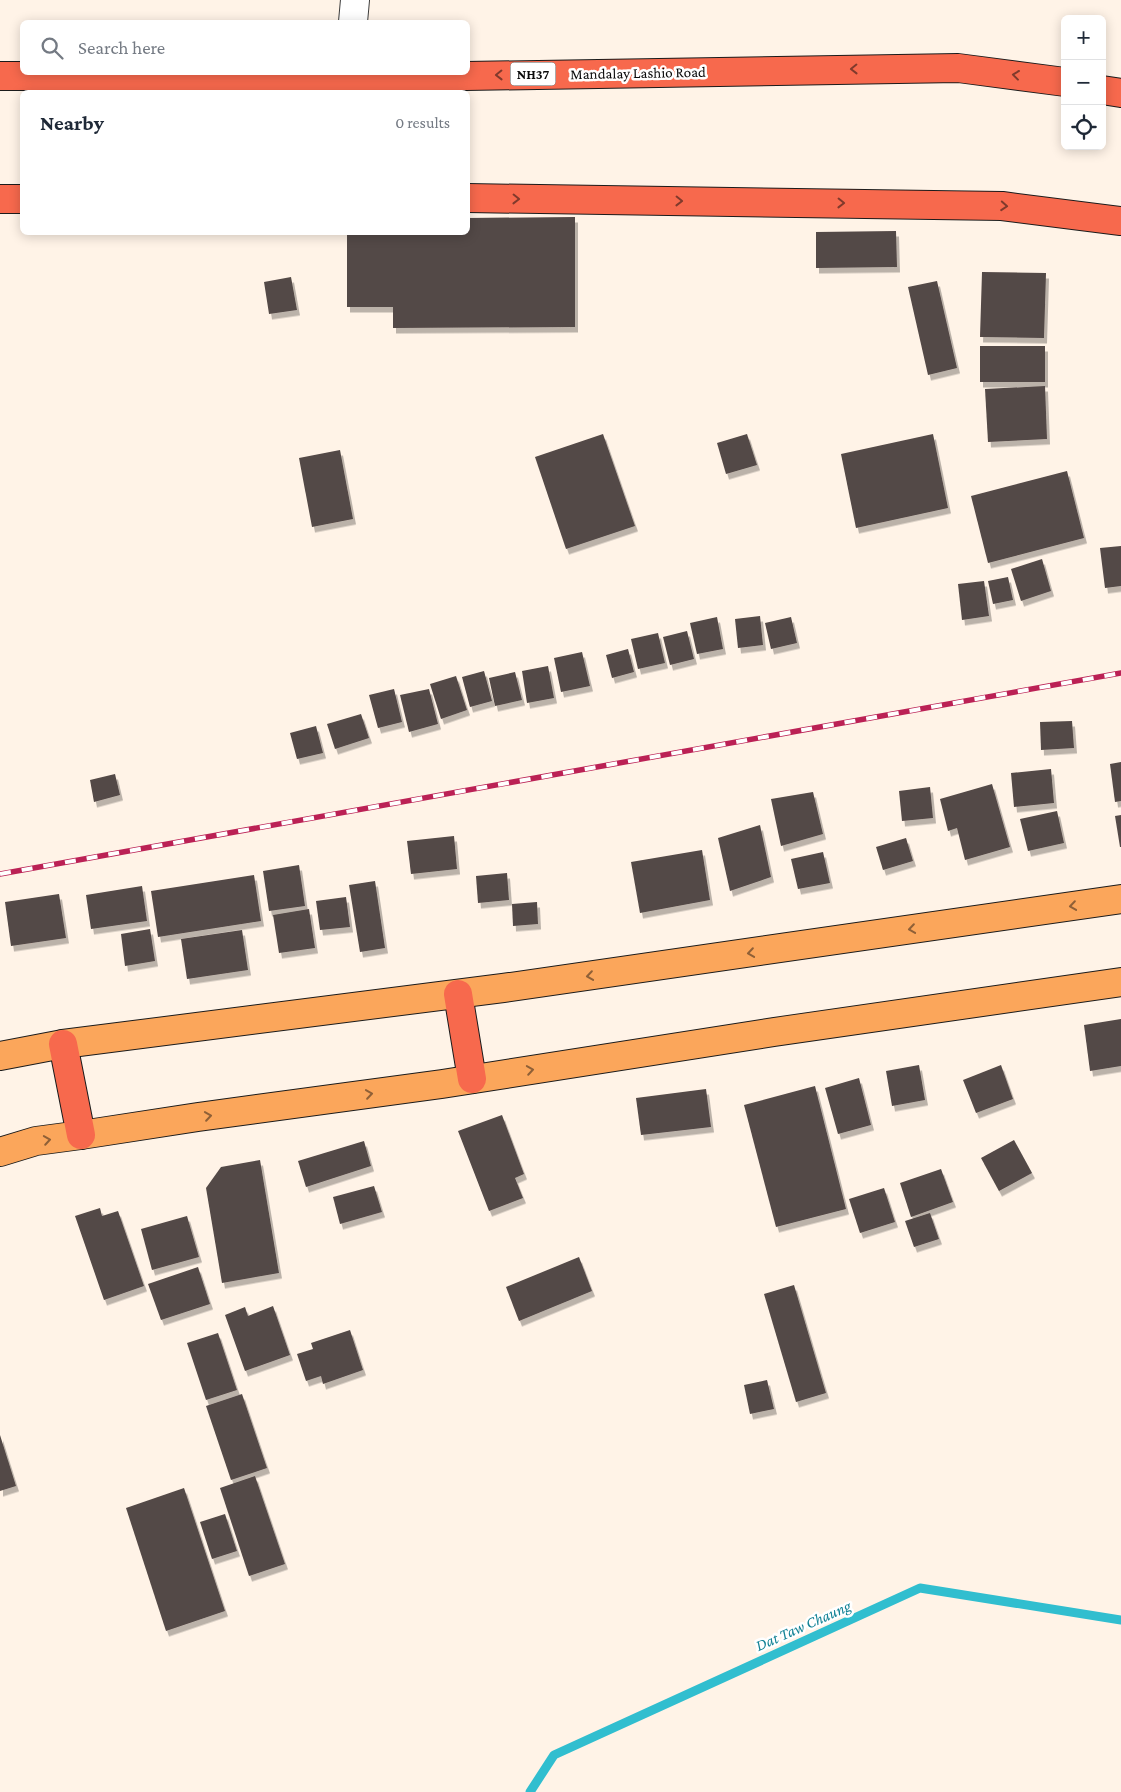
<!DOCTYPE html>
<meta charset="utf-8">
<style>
:root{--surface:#fff;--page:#f6f6f7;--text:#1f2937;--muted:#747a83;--line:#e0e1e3}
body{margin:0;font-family:"Crimson Pro",serif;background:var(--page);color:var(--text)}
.controls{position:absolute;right:15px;top:15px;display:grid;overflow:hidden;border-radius:8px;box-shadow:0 2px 12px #0003}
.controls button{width:45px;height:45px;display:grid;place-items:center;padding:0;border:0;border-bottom:1px solid var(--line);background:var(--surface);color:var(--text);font:25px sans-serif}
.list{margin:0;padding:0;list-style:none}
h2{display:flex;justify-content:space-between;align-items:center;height:65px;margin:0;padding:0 20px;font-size:21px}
h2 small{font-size:16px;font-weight:400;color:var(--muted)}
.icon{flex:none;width:28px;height:28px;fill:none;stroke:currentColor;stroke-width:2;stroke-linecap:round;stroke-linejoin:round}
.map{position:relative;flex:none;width:1121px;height:1792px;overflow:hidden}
.search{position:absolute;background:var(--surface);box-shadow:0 2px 12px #0003;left:20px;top:20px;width:450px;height:55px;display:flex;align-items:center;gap:12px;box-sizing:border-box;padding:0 18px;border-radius:8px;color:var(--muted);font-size:19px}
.panel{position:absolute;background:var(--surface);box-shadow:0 2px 12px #0003;left:20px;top:90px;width:450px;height:145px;border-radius:8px}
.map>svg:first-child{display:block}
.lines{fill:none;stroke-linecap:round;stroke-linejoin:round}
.stream{stroke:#31becf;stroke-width:9}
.building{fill:#534846;filter:url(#shadow)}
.street-casing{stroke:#3d3d3d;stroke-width:30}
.primary-casing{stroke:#1b1b1b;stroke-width:30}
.highway-casing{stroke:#1b1b1b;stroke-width:30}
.street{stroke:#fff;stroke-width:28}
.primary{stroke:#fba65b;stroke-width:28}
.highway{stroke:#f7694d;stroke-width:28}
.rail-casing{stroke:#bb2155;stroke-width:5.5}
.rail{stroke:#fff;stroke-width:4;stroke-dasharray:11;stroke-linecap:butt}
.oneway{stroke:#803a2c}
.oneway2{stroke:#8f6037}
.labels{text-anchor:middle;stroke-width:5;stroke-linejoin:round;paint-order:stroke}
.shield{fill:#fff;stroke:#545454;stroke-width:1}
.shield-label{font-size:14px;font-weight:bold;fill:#0a0a0a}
.street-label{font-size:15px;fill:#0a0a0a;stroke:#fff}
.water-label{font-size:16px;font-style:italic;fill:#138295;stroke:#fff}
</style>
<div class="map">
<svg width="1121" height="1792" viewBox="0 0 1121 1792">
<defs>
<filter id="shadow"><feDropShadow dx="3" dy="5.5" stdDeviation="0" flood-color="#0004"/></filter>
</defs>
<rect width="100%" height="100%" fill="#fff3e7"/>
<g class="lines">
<path class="stream" d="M530 1792 554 1755 920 1588 1121 1620"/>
</g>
<g class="building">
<path d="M575 217V327L393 328V307H347V232H468V218Z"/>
<path d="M896 231 897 267 816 268V232Z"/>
<path d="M982 272 1046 273 1044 338 980 337Z"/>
<path d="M291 277 297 310 269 314 264 282Z"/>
<path d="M937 281 957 368 928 375 908 287Z"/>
<rect x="980" y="346" width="65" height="36"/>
<path d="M1045 386 1047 439 988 442 985 389Z"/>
<path d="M603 434 635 526 566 549 535 457Z"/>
<path d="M747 434 757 465 726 474 717 443Z"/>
<path d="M933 434 948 508 856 528 841 454Z"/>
<path d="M340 450 353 519 312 527 299 458Z"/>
<path d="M1067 471 1084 538 988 563 971 496Z"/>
<path d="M1121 546V586L1105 588 1100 548Z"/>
<path d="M1042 559 1051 591 1021 601 1011 569Z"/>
<path d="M1008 577 1013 600 993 604 988 581Z"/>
<path d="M984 581 989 616 962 620 958 584Z"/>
<path d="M760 616 763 645 738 648 735 619Z"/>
<path d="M717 617 723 649 697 654 690 623Z"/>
<path d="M791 617 797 643 771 649 765 623Z"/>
<path d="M687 631 694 659 670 665 663 637Z"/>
<path d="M658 633 665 663 638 669 631 639Z"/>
<path d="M628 649 634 672 612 678 606 655Z"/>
<path d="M582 652 590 686 561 692 554 658Z"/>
<path d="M548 666 554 698 527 703 522 671Z"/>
<path d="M484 671 492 701 470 707 462 677Z"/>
<path d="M515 672 522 700 495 706 489 678Z"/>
<path d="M456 676 467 710 441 719 430 684Z"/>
<path d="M394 689 402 722 378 728 369 695Z"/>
<path d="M429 689 438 724 409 732 400 695Z"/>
<path d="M361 714 369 738 335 749 327 724Z"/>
<path d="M1072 721 1074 748 1041 750 1040 722Z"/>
<path d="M316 726 323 753 297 759 290 733Z"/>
<path d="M1121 762V801L1115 802 1110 764Z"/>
<path d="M1051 769 1054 803 1014 807 1011 773Z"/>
<path d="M115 774 120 795 94 802 90 780Z"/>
<path d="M992 784 1010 847 965 860 957 828 948 831 940 799Z"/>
<path d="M930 787 933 818 902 821 899 791Z"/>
<path d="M813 792 823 834 781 846 771 799Z"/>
<path d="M1057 811 1064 843 1028 851 1020 819Z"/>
<path d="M1121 815V847H1120L1115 816Z"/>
<path d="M760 825 771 877 730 891 718 838Z"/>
<path d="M454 836 457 869 411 874 407 841Z"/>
<path d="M906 838 913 861 883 870 876 847Z"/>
<path d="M702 850 710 900 640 913 631 862Z"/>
<path d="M823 852 830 883 798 889 791 859Z"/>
<path d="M299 865 305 906 269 911 263 871Z"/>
<path d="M507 873 509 900 478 903 476 876Z"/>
<path d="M254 875 261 921 158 937 151 891Z"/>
<path d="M375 881 385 948 360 952 349 885Z"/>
<path d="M142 886 147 921 91 929 86 895Z"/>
<path d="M59 894 66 938 11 946 5 902Z"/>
<path d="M346 897 350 927 320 930 316 901Z"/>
<path d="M537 902 538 924 513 926 512 904Z"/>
<path d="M309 909 315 948 279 953 273 915Z"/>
<path d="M150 929 155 961 125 966 121 934Z"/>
<path d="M242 930 248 970 187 979 181 939Z"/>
<path d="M1121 1019V1066L1090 1071 1084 1025Z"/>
<path d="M919 1065 925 1100 892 1106 886 1071Z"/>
<path d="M1001 1065 1013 1099 976 1113 963 1080Z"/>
<path d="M859 1078 871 1125 838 1134 825 1088Z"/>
<path d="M815 1086 846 1209 776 1227 744 1105Z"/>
<path d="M706 1089 711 1127 641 1135 636 1098Z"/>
<path d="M502 1115 524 1174 515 1178 523 1198 489 1211 458 1131Z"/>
<path d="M1014 1140 1032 1173 999 1191 981 1158Z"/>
<path d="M364 1141 371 1166 306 1187 298 1161Z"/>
<path d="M260 1160 279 1273 222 1283 206 1188 221 1167Z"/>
<path d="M941 1169 953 1202 911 1217 900 1183Z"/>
<path d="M374 1186 382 1212 340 1224 333 1197Z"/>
<path d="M884 1188 895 1222 860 1233 849 1199Z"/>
<path d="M100 1208 102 1216 118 1211 144 1286 104 1300 75 1216Z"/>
<path d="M930 1213 939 1239 914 1247 905 1221Z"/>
<path d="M187 1216 199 1257 152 1270 141 1229Z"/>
<path d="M579 1257 592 1291 519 1321 506 1287Z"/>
<path d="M198 1267 210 1304 161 1320 148 1284Z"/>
<path d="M794 1285 826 1393 796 1402 764 1294Z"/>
<path d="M273 1306 290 1355 245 1371 225 1315 245 1307 248 1316Z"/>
<path d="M350 1330 363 1370 323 1384 321 1376 306 1381 297 1354 313 1349 311 1343Z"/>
<path d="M218 1333 237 1390 206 1400 187 1343Z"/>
<path d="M767 1380 774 1409 750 1414 744 1385Z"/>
<path d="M242 1394 267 1468 231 1480 206 1406Z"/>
<path d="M0 1435 16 1486 0 1491Z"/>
<path d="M255 1476 285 1564 249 1576 220 1488Z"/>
<path d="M184 1488 225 1611 166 1631 126 1508Z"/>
<path d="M225 1514 237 1551 212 1559 200 1522Z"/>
</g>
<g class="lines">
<g class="street-casing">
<path id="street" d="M353 22 355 0"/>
</g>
<g class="primary-casing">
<g id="primary">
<path d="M0 1056 63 1044 503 988 1121 899"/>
<path d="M0 1152 36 1141 81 1135 198 1117 442 1084 774 1032 1121 982"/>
</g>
</g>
<g class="highway-casing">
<g id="highway">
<path d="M0 76H205L349 78 958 68 1065 82"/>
<path d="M1102 90 1121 93"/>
<path d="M468 198 1002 206 1121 221"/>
<path d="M0 199H22"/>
<path d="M458 994 472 1079"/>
<path d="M63 1044 81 1135"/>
</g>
</g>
<use href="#street" class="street"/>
<use href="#primary" class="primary"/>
<use href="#highway" class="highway"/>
<g class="rail-casing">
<path id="rail" d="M0 874 1121 673"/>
</g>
<use href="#rail" class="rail"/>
</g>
<defs><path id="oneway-chevron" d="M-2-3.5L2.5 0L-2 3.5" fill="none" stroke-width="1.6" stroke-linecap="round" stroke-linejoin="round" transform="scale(1.25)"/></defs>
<g class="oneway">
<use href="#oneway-chevron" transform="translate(854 69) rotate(179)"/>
<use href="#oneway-chevron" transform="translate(499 75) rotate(179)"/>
<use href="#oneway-chevron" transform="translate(1016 75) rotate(-173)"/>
<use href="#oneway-chevron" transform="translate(516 199) rotate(1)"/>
<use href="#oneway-chevron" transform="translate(679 201) rotate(1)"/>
<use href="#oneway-chevron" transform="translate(841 203) rotate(1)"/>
<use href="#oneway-chevron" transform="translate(1004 206) rotate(4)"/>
</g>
<g class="oneway2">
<use href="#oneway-chevron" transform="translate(1073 906) rotate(172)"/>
<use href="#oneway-chevron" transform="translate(912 929) rotate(172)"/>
<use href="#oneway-chevron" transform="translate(751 953) rotate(172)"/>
<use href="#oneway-chevron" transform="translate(590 976) rotate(172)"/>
<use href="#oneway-chevron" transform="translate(530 1070) rotate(-9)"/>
<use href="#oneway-chevron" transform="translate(369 1094) rotate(-8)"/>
<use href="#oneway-chevron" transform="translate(208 1116) rotate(-8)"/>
<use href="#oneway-chevron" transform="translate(47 1140) rotate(-9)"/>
</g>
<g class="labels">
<rect class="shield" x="510.5" y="62.5" width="45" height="23" rx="4"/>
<g class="shield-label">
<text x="533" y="79">NH37</text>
</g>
<g class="street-label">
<text transform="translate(638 73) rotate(-1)" y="5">Mandalay Lashio Road</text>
</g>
<g class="water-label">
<text transform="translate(803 1625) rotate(-24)" y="6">Dat Taw Chaung</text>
</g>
</g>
</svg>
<div class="controls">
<button>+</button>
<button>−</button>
<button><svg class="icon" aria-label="locate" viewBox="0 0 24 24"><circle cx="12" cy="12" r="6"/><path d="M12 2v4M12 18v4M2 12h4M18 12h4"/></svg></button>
</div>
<div class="search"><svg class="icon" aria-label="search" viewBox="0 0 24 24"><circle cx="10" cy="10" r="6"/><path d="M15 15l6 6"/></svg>Search here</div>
<section class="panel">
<h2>Nearby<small>0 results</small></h2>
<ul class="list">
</ul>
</section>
</div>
